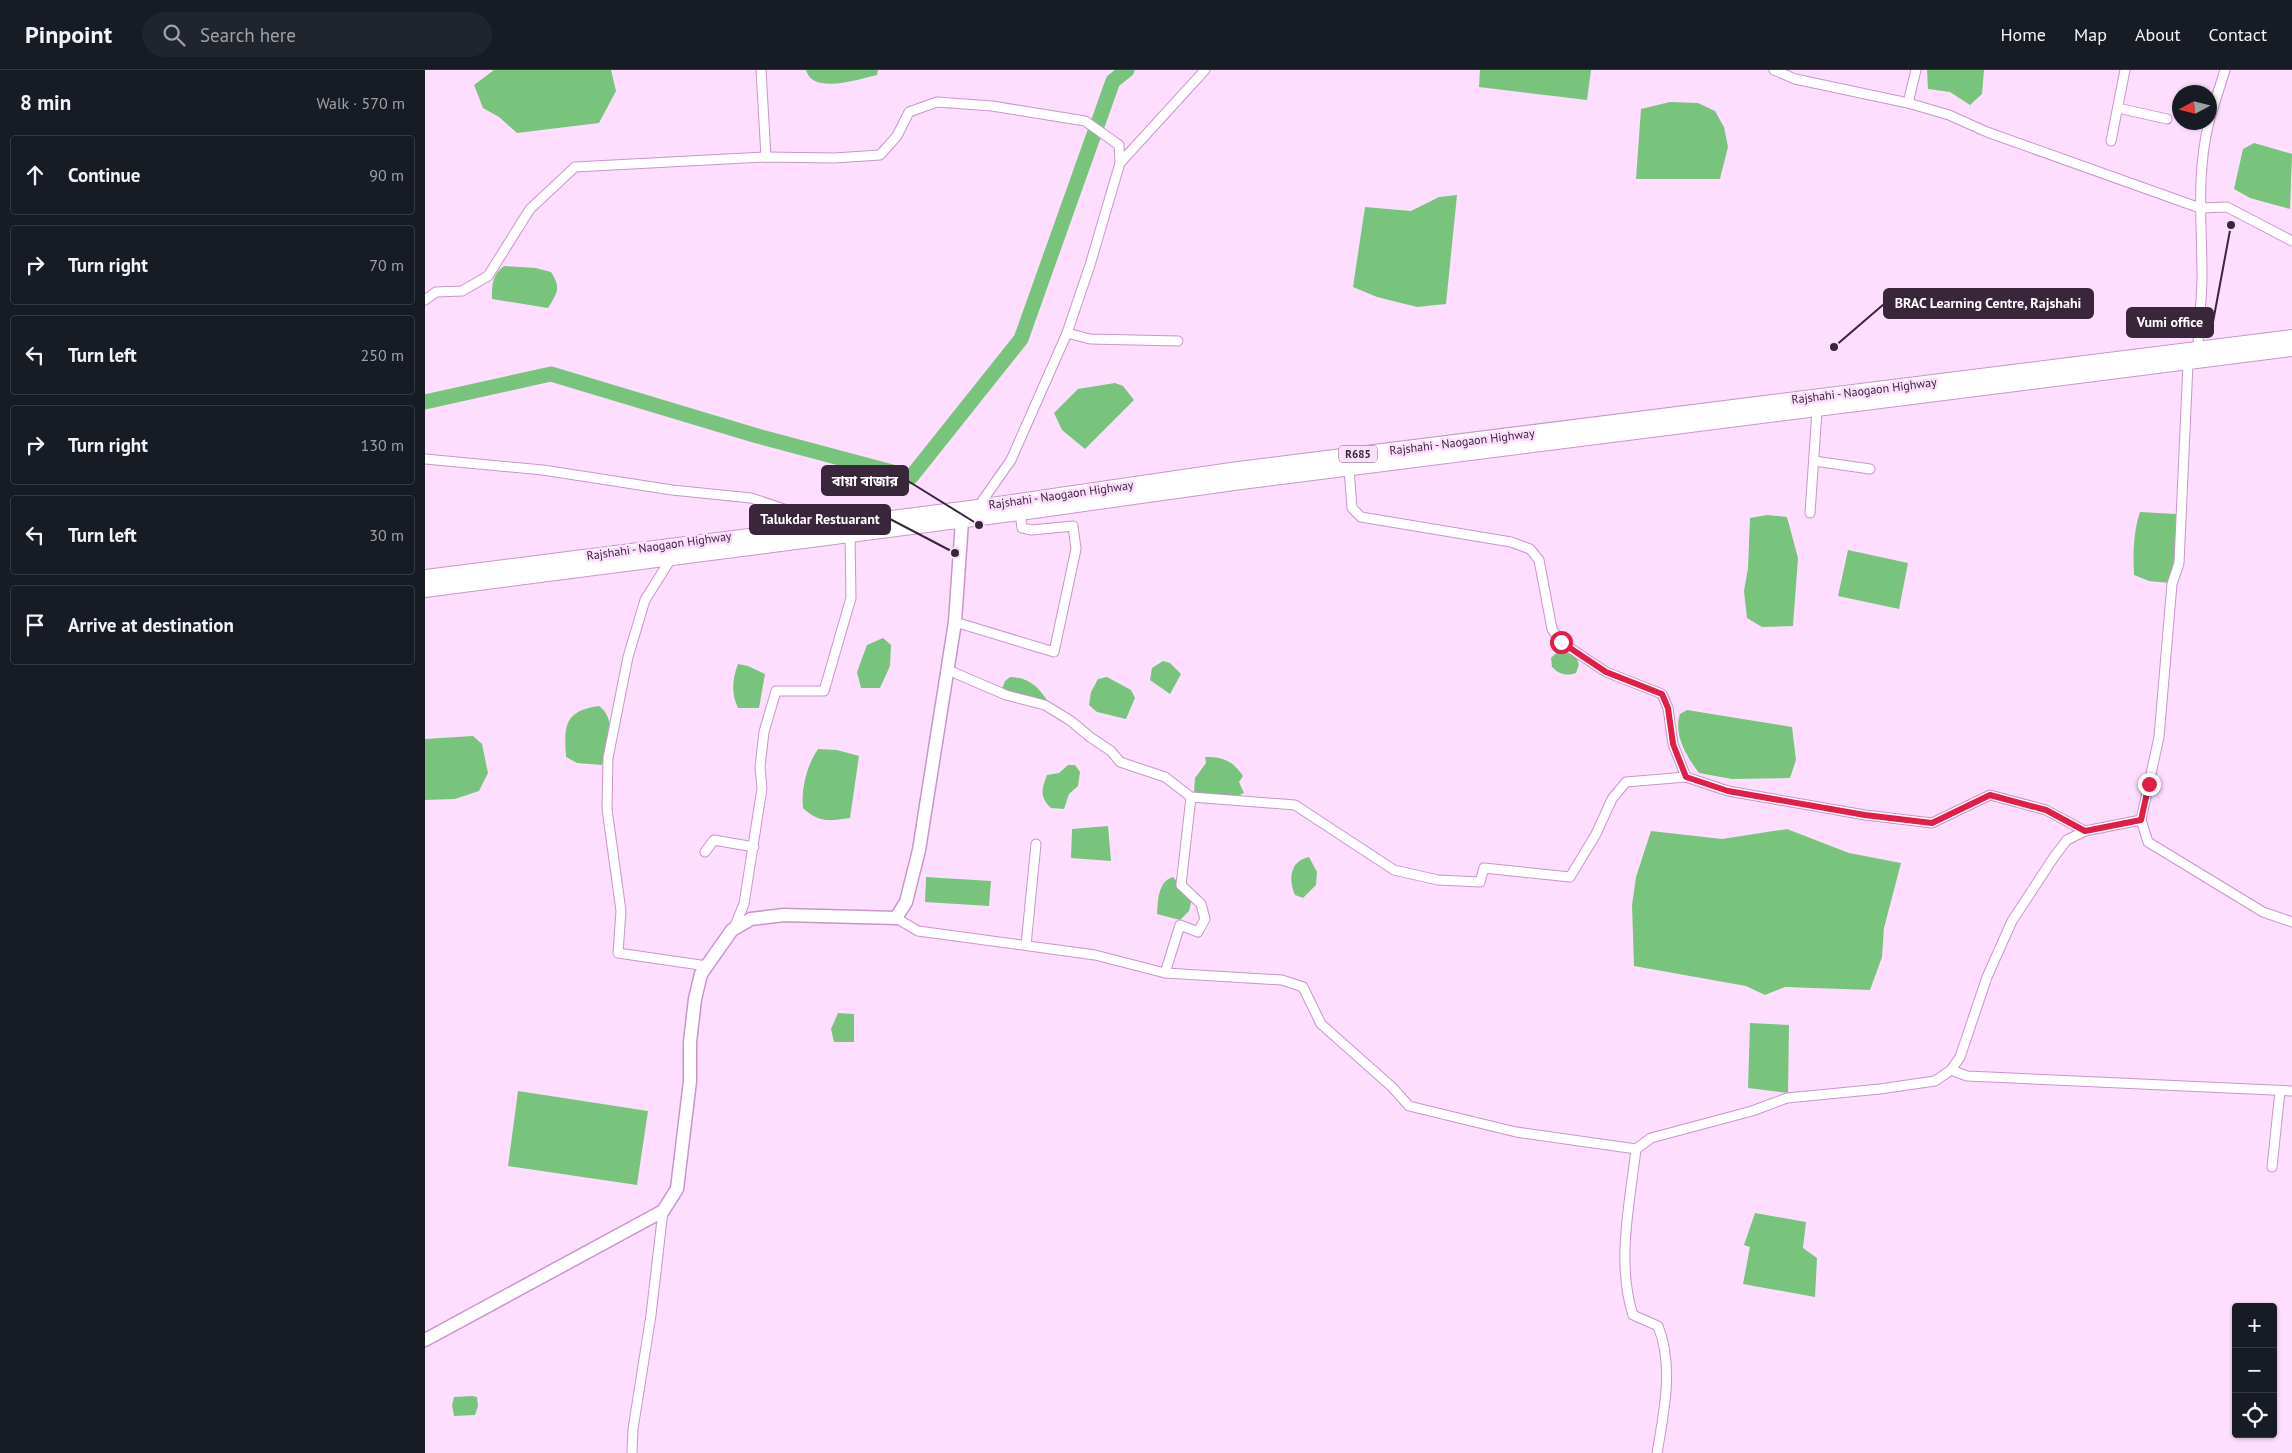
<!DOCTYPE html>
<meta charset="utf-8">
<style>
:root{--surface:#171b24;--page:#20242c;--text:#f1f3f6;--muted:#9ea1a6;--line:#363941}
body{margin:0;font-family:"PT Sans","Noto Sans Bengali",sans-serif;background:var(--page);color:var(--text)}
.controls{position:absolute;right:15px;bottom:15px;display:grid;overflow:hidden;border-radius:5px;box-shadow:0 1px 4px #0004}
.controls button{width:45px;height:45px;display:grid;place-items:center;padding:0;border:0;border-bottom:1px solid var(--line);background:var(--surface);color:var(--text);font:25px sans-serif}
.compass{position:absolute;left:1747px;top:15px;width:45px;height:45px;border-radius:50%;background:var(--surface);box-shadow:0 1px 4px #0004;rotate:263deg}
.stop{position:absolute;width:15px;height:15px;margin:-11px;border:4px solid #e11d48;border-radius:50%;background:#fff}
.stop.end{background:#e11d48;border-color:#fff;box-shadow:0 1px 5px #0008}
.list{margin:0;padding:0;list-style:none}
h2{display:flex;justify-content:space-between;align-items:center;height:65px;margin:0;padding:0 20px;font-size:21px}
h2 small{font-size:16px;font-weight:400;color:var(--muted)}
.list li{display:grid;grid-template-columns:32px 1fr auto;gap:15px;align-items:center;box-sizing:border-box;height:80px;margin:0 10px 10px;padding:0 10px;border:1px solid var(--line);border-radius:5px}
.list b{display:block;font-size:19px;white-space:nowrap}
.list em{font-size:16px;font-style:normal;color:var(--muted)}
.icon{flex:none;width:28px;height:28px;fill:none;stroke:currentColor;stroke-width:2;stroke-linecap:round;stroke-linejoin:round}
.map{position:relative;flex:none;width:1867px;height:1383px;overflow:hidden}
header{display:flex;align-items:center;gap:30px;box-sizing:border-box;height:70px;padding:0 25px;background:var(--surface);border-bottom:1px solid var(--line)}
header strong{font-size:24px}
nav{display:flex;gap:28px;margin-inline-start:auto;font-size:18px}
.search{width:350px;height:45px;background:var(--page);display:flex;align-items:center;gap:12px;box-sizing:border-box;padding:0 18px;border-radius:28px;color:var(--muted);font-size:19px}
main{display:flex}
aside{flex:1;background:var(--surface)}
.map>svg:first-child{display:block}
.water{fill:#79c47d}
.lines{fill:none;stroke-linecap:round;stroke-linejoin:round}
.river{stroke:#79c47d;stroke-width:15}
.street-casing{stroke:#c896ca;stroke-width:11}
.secondary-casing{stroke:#c896ca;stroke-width:15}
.primary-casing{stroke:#c896ca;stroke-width:16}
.street{stroke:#fff;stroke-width:9}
.secondary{stroke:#fff;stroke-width:12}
.primary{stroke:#fff;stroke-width:14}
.route{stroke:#e11d48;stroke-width:6}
.labels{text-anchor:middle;stroke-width:5;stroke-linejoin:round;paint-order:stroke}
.shield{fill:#fedeff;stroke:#755d76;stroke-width:1}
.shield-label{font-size:11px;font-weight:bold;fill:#3a263b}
.street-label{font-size:12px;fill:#3a263b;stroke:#fedeff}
.leader{fill:none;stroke:#3a263b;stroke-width:2}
.callout-dot{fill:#3a263b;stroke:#fedeff;stroke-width:2}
.callout{fill:#3a263b;stroke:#3a263b;stroke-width:2}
.callout-label{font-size:14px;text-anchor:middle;font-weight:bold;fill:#fff}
</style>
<header>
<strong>Pinpoint</strong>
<div class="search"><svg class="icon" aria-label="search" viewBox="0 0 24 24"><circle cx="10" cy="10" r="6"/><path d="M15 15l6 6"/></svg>Search here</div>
<nav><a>Home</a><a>Map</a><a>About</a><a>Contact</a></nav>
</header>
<main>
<aside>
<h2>8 min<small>Walk · 570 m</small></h2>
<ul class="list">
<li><svg class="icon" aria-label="ahead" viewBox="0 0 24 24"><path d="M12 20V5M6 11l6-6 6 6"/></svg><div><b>Continue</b></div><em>90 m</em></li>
<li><svg class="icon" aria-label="right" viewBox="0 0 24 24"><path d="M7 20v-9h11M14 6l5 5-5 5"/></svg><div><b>Turn right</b></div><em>70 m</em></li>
<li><svg class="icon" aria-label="left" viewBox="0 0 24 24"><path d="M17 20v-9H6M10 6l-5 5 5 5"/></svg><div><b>Turn left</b></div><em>250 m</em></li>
<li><svg class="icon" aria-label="right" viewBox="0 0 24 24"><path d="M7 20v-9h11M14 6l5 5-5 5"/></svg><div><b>Turn right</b></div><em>130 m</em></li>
<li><svg class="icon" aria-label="left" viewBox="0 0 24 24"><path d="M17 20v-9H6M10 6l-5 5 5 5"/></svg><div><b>Turn left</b></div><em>30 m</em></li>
<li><svg class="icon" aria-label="arrive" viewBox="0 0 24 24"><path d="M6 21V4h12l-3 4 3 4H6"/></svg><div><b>Arrive at destination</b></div></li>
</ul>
</aside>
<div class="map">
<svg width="1867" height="1383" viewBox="0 0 1867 1383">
<rect width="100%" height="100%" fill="#fedeff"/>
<g class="water">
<path d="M69 0H186L191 21 174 53 92 63 74 47 58 38 49 15Z"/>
<path d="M381 0H453L452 5C435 9 387 25 381 0Z"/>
<path d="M1055 0H1166L1162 30 1054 17Z"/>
<path d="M1502 0H1559L1557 24 1545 35 1525 22 1503 19Z"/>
<path d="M1245 32 1273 33 1290 41 1299 57 1303 77 1295 109H1211L1216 39Z"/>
<path d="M1829 73 1867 84 1865 139 1825 128 1809 119 1818 79Z"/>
<path d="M1032 125 1021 234 992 237 952 227 928 217 940 137 986 141 1014 127Z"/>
<path d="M79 196 111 198 126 202C136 218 133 222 123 238L67 229C67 215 67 205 79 196Z"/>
<path d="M690 313 698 316 709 330 660 379 637 360 629 343 653 319Z"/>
<path d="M1715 442 1751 444 1754 458 1745 513 1724 511 1709 505C1708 483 1708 463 1715 442Z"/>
<path d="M1342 445 1362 447 1373 488 1368 556 1337 557 1322 548 1319 521 1323 498 1325 448Z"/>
<path d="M1423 480 1483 493 1474 539 1413 526Z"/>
<path d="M458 568 466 575 465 596 455 618H436L432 602 442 575Z"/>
<path d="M1139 579 1151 587 1154 594 1151 603C1141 606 1135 605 1127 597L1126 588 1133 581Z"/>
<path d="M738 591 745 593 756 604 745 624 725 610 727 598Z"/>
<path d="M313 594 323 596 340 604 334 638H313C306 623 307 610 313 594Z"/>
<path d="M585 607C604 608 613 616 623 632L603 634 577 619 580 611Z"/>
<path d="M682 607 706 620 710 628 701 649 672 642 664 635 666 622 673 609Z"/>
<path d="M174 636C193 650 182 675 177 695L152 693 141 687C139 656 139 641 174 636Z"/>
<path d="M1262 640 1367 657 1371 690 1365 708 1307 709 1274 703C1262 687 1248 665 1255 644Z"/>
<path d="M48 666 57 674 63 703 54 721 30 729 0 730V669Z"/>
<path d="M393 679 412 680 434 686 425 748C404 751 394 753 378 738 376 719 382 695 393 679Z"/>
<path d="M780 687C799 687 808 691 818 706L814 712 819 723C805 731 784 726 769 722L770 708 781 693Z"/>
<path d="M643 695H650L655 702 653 716 644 724 639 739 626 738C614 727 617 718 622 705L634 703Z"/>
<path d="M683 756 686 791 646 788 647 759Z"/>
<path d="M1362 759 1424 783 1476 793 1459 858 1457 887 1445 920 1360 917 1340 925 1321 916 1209 896 1207 835 1211 807 1226 761 1297 769Z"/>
<path d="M884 787 892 802 891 815 878 828 870 825C863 809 865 791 884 787Z"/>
<path d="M501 807 566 811 564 836 500 832Z"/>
<path d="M748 807 767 829 764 841 755 850 732 844C733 830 733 811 748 807Z"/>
<path d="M413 943 429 944V972H409L406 959Z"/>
<path d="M1325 953 1364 955 1363 1023 1323 1018Z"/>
<path d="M93 1021 223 1041 212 1115 83 1096Z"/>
<path d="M1330 1143 1381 1152 1378 1178 1392 1188 1390 1227 1318 1214 1325 1177 1319 1175Z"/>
<path d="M47 1326 52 1327 53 1336 50 1345 29 1346 27 1335 29 1327Z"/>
</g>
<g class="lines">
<path class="river" d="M0 332 126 304 329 365 486 407 596 269 688 11 702 0"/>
<g class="street-casing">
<g id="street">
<path d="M336 0 341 87"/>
<path d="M1349 0 1370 9 1483 33 1524 45 1562 62 1775 138 1802 137 1867 171"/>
<path d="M1483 33 1491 0"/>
<path d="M1693 38 1742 49"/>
<path d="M1784 51 1800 0"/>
<path d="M1686 71 1700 0"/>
<path d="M0 230 11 222 37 221 63 206 105 139 150 97 341 87 409 88 455 85 472 66 484 42 512 32 567 36 660 51 694 75 695 93"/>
<path d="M642 263 665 269 753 271"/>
<path d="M1773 280C1773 255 1777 231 1777 206 1777 155 1771 103 1784 52"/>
<path d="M1763 294 1754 493 1747 514 1734 667 1716 750 1723 772 1838 842 1867 852"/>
<path d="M0 389 118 400 247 420 326 428 404 454"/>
<path d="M1389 391 1445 399"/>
<path d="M924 399 927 438 936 447 1086 472 1105 479 1114 490 1127 559 1136 572 1181 602 1237 624 1243 638 1248 674 1261 707 1303 721 1440 745 1507 753 1565 725 1621 740 1660 761"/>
<path d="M553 437 586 390 642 263 665 195 695 93 780 0"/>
<path d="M1385 443 1392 341"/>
<path d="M247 487 220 530 203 587 183 688 182 739 196 841 193 883 282 896"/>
<path d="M530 552 629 582 651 479 648 456 607 460 597 458 595 443"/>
<path d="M523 600 581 625 620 635 646 651 665 667 686 681 695 692 740 707 766 727 870 735 969 800 1013 810 1055 812 1059 798 1145 807 1171 764 1187 729 1201 712 1261 707"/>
<path d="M280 782 289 770 329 777"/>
<path d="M471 848 493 861 670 885 740 903 857 910 878 917 896 954 967 1017 984 1036 1091 1062 1211 1079 1226 1068 1327 1041 1362 1028 1455 1019 1510 1011 1526 1000 1535 987 1562 907 1587 851 1629 787 1642 770 1660 761 1716 750"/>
<path d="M308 860 319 834 337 718 335 697 339 662 351 621H399L426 528 425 465"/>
<path d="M601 875 611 774"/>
<path d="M740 903 755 855 773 862 780 849 776 834 756 815 766 727"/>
<path d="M1526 1000 1542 1006 1867 1021"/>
<path d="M1211 1079C1205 1132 1191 1193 1208 1245L1233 1256C1249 1296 1239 1342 1232 1383"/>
<path d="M1847 1097 1855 1021"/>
<path d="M207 1383 208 1359 226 1245 238 1141"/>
</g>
</g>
<g class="secondary-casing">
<path id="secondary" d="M0 1270 238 1141 252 1119 265 1011V972L270 929 276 904 307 860 326 849 359 845 471 848 481 832 494 780 530 552 537 451"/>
</g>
<g class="primary-casing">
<g id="primary">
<path d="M0 507 553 437 813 399 1867 267"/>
<path d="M0 520 595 443 816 412 1867 279"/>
</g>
</g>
<use href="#street" class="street"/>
<use href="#secondary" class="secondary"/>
<use href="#primary" class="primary"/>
</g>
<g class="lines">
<path class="route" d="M1136 572 1181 602 1237 624 1243 638 1248 674 1261 707 1303 721 1440 745 1507 753 1565 725 1621 740 1660 761 1716 750 1724 714"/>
</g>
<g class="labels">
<rect class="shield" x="914" y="375.5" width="38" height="17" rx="4"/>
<g class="shield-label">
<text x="933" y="388">R685</text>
</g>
<g class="street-label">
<text transform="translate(1439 321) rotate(-7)" y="4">Rajshahi - Naogaon Highway</text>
<text transform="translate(1037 372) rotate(-7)" y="4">Rajshahi - Naogaon Highway</text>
<text transform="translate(636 425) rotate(-8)" y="4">Rajshahi - Naogaon Highway</text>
<text transform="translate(234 476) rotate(-8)" y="4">Rajshahi - Naogaon Highway</text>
</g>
</g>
<path class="leader" d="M1409 277L1459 234M1806 155L1788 252M554 455L483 411M530 483L465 449"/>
<g class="callout-dot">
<circle cx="1409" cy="277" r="5"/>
<circle cx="1806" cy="155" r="5"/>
<circle cx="554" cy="455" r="5"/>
<circle cx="530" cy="483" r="5"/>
</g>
<g class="callout">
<rect x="1459" y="219" width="209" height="29" rx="5"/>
<rect x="1702" y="238" width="86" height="29" rx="5"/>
<rect x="397" y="396" width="86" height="29" rx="5"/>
<rect x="325" y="435" width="140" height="29" rx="5"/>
</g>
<g class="callout-label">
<text x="1563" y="238">BRAC Learning Centre, Rajshahi</text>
<text x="1745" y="257">Vumi office</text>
<text x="440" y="416">বায়া বাজার</text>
<text x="395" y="454">Talukdar Restuarant</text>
</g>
</svg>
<div class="controls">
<button>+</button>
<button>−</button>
<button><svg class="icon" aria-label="locate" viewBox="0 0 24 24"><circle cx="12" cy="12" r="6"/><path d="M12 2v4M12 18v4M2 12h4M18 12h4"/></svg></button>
</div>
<svg class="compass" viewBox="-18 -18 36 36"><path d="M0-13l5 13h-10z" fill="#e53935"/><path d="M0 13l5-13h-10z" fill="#9ea1a6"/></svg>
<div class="stop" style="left:1136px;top:572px"></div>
<div class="stop end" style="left:1724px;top:714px"></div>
</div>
</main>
